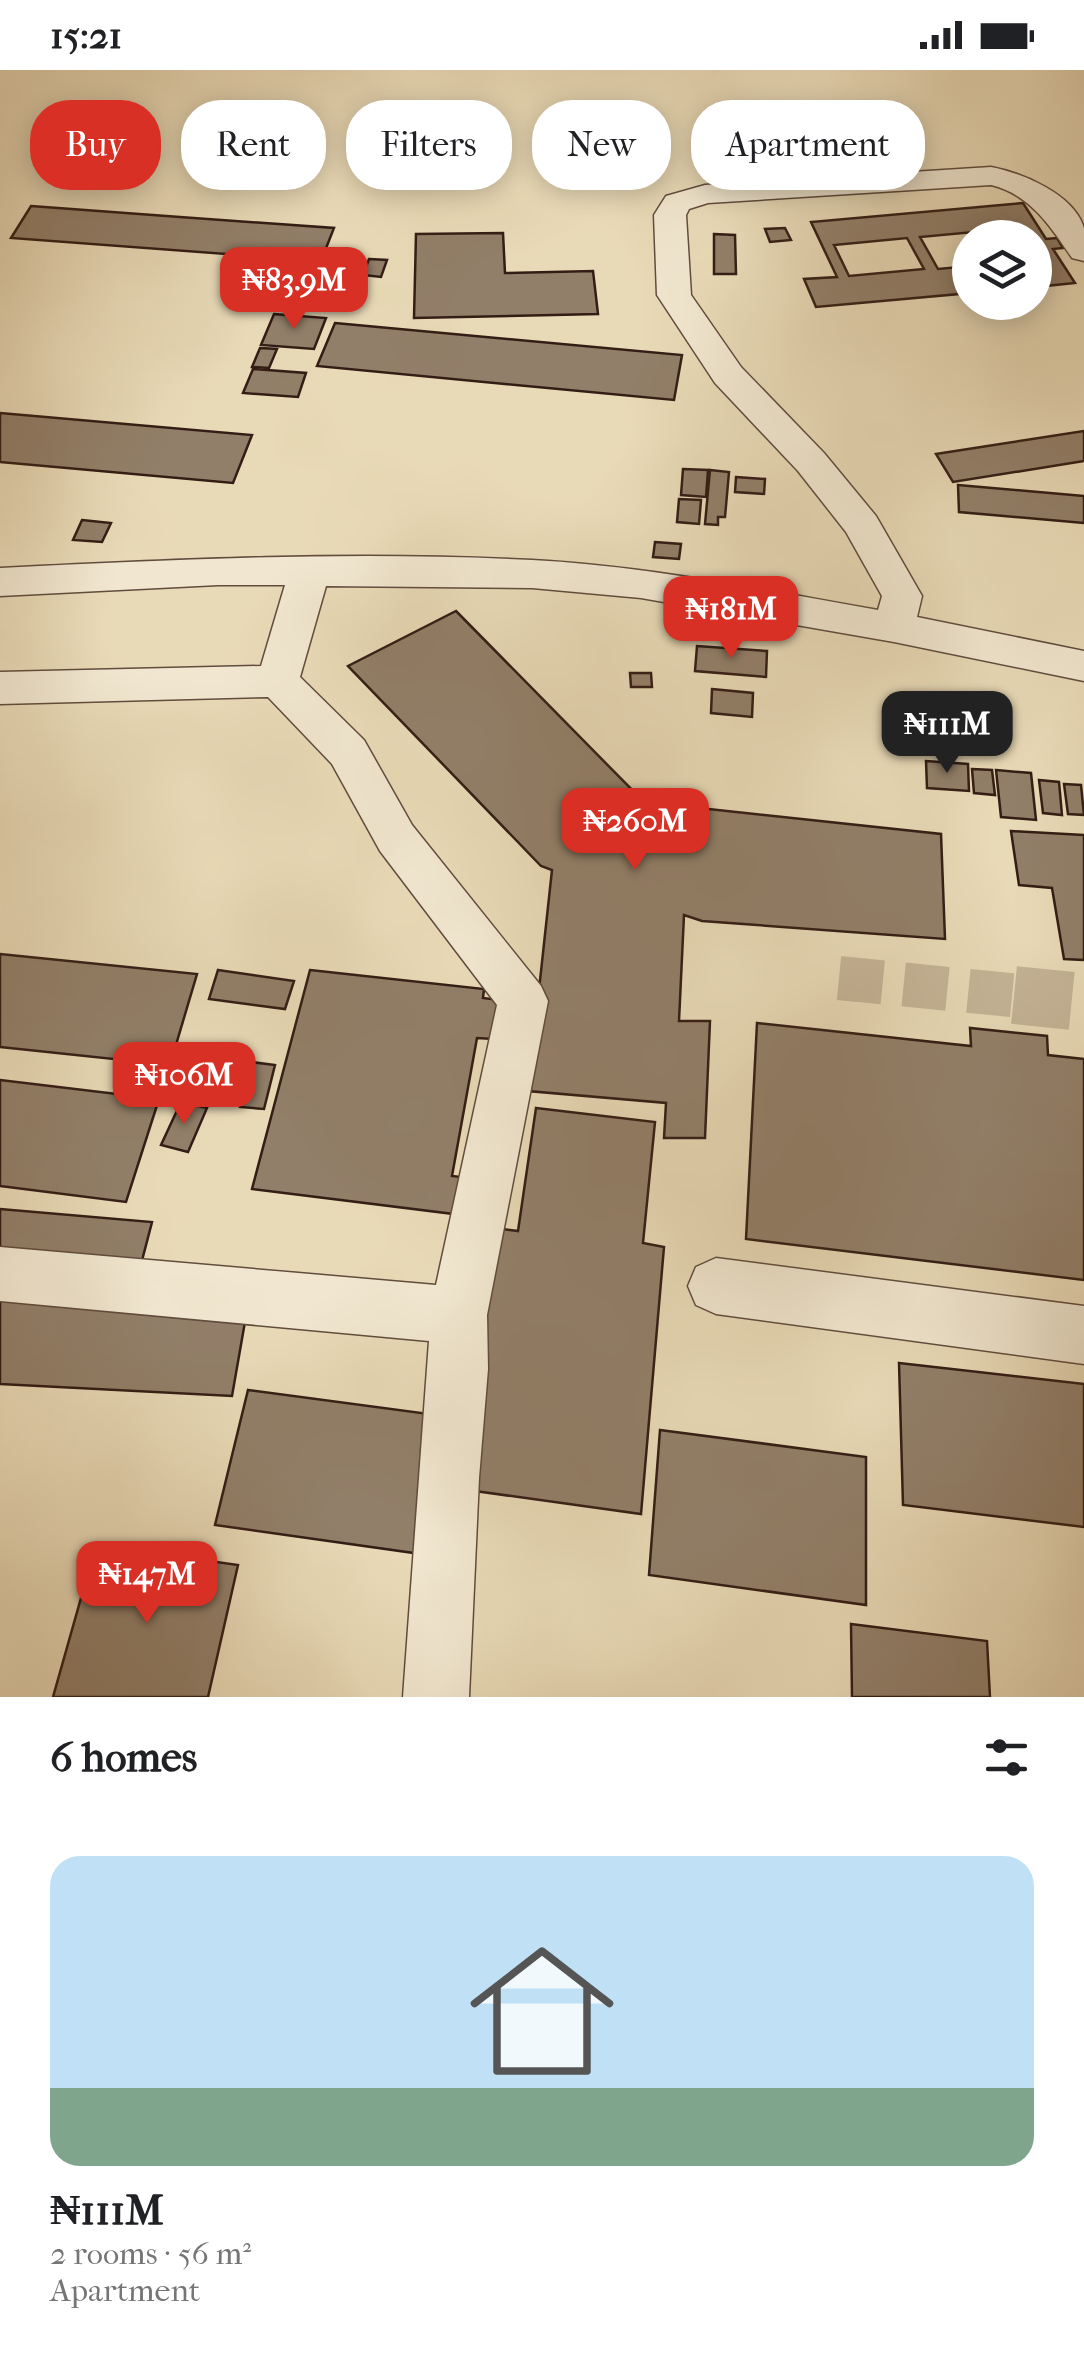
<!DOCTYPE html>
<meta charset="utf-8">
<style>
:root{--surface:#fff;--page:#f6f6f6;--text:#202124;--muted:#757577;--accent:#d93025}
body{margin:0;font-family:"IM FELL French Canon",serif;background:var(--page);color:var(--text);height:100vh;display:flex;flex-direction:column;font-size:38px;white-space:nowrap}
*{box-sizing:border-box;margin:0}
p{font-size:32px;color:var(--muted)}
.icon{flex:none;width:55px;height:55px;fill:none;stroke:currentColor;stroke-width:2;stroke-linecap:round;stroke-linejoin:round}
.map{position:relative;height:1627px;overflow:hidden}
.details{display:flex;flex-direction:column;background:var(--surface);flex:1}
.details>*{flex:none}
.banner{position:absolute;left:30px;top:30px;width:1025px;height:90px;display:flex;gap:20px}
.controls{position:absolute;left:952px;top:150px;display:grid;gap:20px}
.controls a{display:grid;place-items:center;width:100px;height:100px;border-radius:50%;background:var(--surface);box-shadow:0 5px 25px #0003;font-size:50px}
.price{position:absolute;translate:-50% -85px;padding:0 22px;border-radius:20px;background:var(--accent);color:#fff;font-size:32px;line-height:65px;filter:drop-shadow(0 2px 5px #0008)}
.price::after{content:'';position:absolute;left:50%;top:60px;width:30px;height:22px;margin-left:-15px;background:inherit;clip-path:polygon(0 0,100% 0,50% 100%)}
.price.selected{background:#222;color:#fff}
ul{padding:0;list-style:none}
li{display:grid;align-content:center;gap:20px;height:530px;padding:0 50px}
li span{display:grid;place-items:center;height:310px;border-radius:30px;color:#555}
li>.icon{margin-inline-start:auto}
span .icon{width:180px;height:180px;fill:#fffc;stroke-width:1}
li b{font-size:42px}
h2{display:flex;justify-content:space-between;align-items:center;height:120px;padding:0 50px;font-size:42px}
.chip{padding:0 35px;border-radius:40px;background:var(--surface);box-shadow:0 5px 25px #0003;font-size:35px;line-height:90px}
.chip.selected{background:var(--accent);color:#fff}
.status{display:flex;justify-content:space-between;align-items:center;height:70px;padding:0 50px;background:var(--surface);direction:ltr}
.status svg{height:28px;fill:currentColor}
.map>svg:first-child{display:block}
</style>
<div class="status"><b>15:21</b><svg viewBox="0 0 49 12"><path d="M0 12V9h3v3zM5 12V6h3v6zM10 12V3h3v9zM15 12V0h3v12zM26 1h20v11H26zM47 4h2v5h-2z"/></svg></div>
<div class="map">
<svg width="1084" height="1627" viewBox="0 0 1084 1627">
<rect width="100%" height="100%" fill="#e9dab7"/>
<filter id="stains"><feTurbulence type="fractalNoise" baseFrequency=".002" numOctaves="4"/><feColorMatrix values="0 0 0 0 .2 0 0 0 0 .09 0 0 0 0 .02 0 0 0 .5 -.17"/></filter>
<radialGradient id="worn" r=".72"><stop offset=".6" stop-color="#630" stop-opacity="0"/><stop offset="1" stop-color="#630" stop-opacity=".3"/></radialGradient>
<g fill="#927f69" stroke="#341d15" stroke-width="2.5" fill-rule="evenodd">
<path d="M1023,133L1046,169L1057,168L1063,178L1053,179L1075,213L1035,217V168H1000L995,160L920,167L938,199L970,196V223L816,237L804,209L837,207L811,152ZM907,168L924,199L849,206L834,175Z"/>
<polygon points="31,136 180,147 334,158 321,191 11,168"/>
<polygon points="785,158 791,170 770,172 765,159"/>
<polygon points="503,163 505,203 593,201 598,244 414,248 416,164"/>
<polygon points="714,164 735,165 736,204 714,204"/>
<polygon points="369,189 387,190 381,207 363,205"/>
<polygon points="274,244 326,248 314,279 261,275"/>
<polygon points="335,253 682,285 674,330 317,296"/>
<polygon points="260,278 277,279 269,298 252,297"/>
<polygon points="253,299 306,303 298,327 243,323"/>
<polygon points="0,343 252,365 233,413 0,392"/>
<polygon points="1084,361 1084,391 953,412 936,384"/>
<polygon points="683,399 708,400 706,427 681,425"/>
<polygon points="710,400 729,402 725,447 718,447 718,455 705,454"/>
<polygon points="736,407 765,409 764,424 735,422"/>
<polygon points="958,415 1084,426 1084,453 959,442"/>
<polygon points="679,429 701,430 699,454 677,452"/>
<polygon points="82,450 111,453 102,472 73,470"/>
<polygon points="655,472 681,474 679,489 653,487"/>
<polygon points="456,541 644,732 941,764 945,869 702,851 684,845 679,951 710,951 705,1068 664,1068 666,1033 528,1021 552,800 541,796 348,596"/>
<polygon points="697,576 767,581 766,607 695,601"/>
<polygon points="630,603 651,603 652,617 631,617"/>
<polygon points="712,619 753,623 752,647 711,643"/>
<polygon points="926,691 968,694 969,721 927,718"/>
<polygon points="972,699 992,700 995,725 974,723"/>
<polygon points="996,700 1031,703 1036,750 1001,747"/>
<polygon points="1039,710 1059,712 1062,745 1043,743"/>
<polygon points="1064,714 1081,715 1084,745 1068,744"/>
<polygon points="1011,761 1084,765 1084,890 1064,889 1052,818 1019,815"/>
<polygon points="0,884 197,904 170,995 0,977"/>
<polygon points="218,900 294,911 285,939 209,929"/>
<polygon points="310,900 484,919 483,928 499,930 493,969 477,968 452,1106 461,1107 454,1144 252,1119"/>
<polygon points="757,953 971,976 970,958 1047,966 1048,985 1084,989 1084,1210 746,1169"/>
<polygon points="251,992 275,995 264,1039 240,1037"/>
<polygon points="0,1010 159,1029 126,1132 0,1116"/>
<polygon points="181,1032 207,1038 188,1082 161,1075"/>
<polygon points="536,1038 655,1052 643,1173 664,1177 641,1444 453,1418 494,1158 518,1161"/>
<polygon points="0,1139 152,1152 139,1202 0,1190"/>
<polygon points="0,1216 249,1229 232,1326 0,1314"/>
<polygon points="899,1293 1084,1314 1084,1457 903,1435"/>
<polygon points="248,1320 444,1346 421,1484 215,1455"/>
<polygon points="660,1360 866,1387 866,1535 649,1505"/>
<polygon points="96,1475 238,1495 208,1627 53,1627"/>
<polygon points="851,1554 987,1571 990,1627 852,1627"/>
</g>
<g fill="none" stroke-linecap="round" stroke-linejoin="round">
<polyline stroke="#c5b497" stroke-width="44" stroke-dasharray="44 21" stroke-linecap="butt" points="839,908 1040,928"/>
<polyline stroke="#c5b497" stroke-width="58" stroke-dasharray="58 29" stroke-linecap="butt" points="1014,925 1084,932"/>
<g stroke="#614c3e" stroke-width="3">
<g id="minor">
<path d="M991,97C1022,103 1074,124 1084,158C1084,167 1084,181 1084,191L1072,188C1051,157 1030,124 991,115L708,133L689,139L686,145L691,225L741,297L824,383L876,446L922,526L917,547L1084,581V611L894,572L641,528L532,518L326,516L300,607L364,670L412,755L541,916L548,931L487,1245L488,1299L479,1408L469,1627H403L429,1271L0,1231V1177L436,1215L497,935L380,781L332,694L268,627L0,634V602L261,596L285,515H218L0,526V498C177,489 355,481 532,490C648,496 763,520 878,540L882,526L846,462L798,401L715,313L657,225L654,145L666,126L705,115Z"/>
<polygon points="716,1188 1084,1236 1084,1294 716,1244 696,1235 688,1216 696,1197"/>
</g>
</g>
<use href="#minor" fill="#f1e7d0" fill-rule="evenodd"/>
</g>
<rect width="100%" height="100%" filter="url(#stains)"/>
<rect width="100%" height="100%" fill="url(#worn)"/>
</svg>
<div class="controls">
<a><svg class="icon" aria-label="layers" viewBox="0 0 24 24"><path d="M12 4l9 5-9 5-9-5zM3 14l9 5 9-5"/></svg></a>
</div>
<b class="price" style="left:294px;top:262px">₦83.9M</b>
<b class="price" style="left:731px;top:591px">₦181M</b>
<b class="price selected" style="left:947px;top:706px">₦111M</b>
<b class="price" style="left:635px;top:803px">₦260M</b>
<b class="price" style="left:184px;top:1057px">₦106M</b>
<b class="price" style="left:147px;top:1556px">₦147M</b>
<div class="banner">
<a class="chip selected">Buy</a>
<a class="chip">Rent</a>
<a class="chip">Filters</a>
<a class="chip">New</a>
<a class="chip">Apartment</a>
</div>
</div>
<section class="details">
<h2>6 homes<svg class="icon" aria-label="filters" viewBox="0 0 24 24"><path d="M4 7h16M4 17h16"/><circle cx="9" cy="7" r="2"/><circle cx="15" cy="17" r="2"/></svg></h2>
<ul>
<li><span style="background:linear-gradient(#bfe0f5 75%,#7fa58c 0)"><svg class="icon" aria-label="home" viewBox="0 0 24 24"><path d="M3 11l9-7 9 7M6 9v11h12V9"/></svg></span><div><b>₦111M</b><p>2 rooms · 56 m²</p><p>Apartment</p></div></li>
</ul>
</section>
